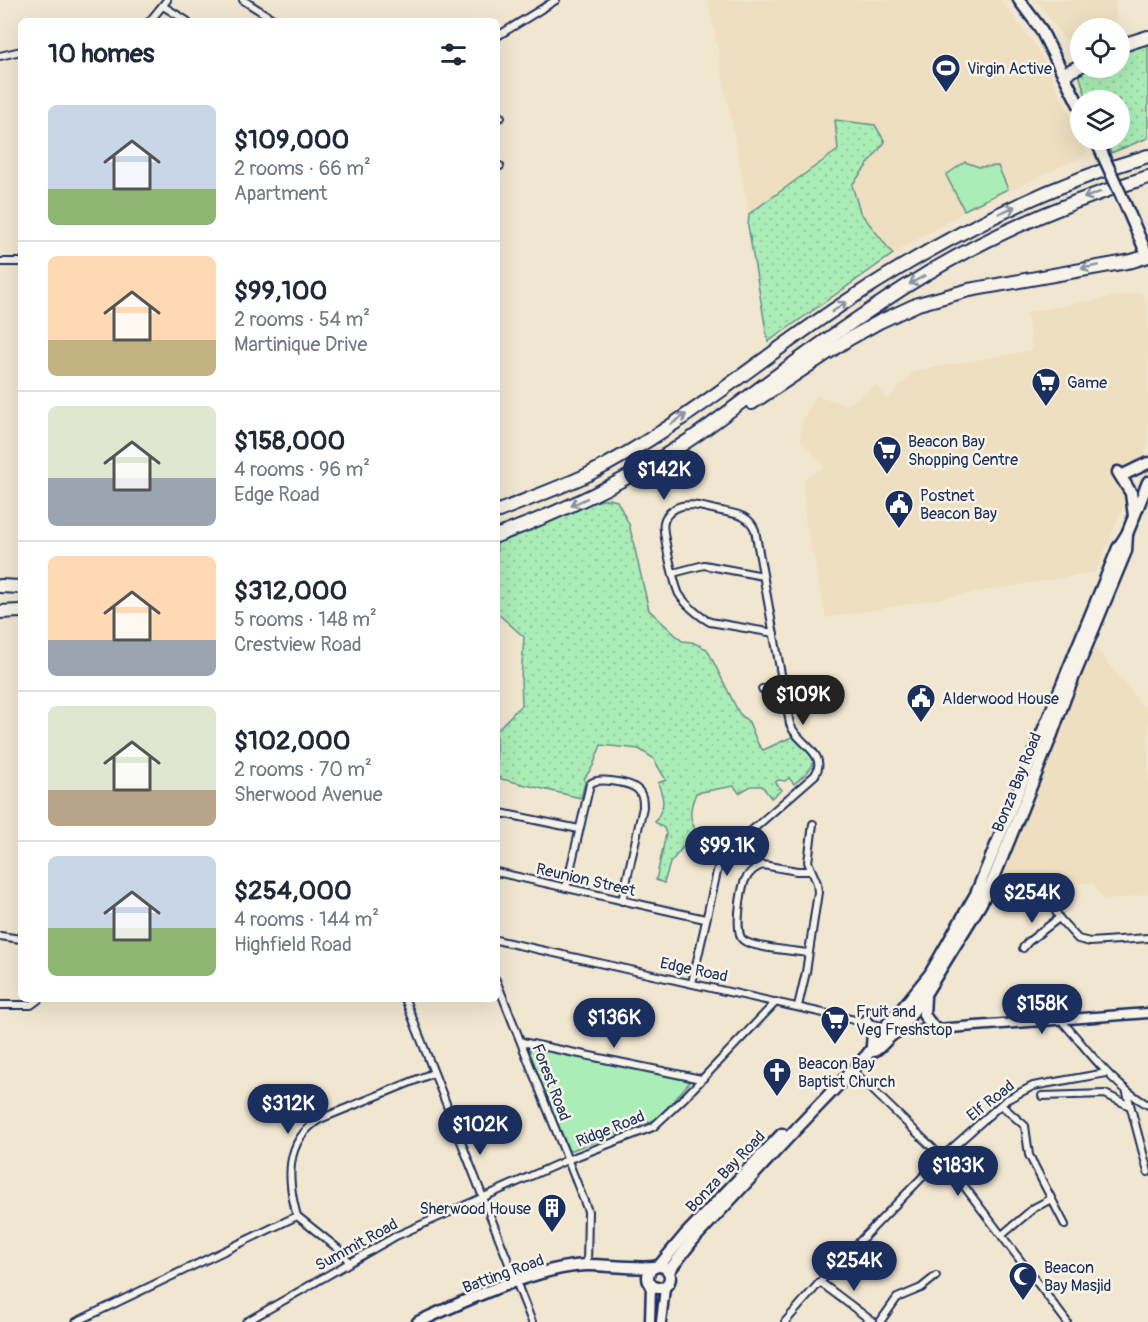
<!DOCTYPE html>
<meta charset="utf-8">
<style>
:root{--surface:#fff;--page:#f2f2f3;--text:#1f2937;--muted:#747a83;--line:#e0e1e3;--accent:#1b2f5e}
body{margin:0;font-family:Pangolin,sans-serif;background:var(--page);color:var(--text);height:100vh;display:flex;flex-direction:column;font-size:22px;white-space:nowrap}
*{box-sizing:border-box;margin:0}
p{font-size:20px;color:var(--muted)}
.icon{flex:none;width:33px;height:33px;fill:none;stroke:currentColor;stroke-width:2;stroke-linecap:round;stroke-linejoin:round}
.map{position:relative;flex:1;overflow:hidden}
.details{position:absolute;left:18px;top:18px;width:482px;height:984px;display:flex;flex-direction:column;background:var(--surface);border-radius:9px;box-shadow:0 6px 24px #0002}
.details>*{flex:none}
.fabs{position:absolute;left:1070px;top:18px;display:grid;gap:12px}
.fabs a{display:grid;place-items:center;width:60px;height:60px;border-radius:50%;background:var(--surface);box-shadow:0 6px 24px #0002;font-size:30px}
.price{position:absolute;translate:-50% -51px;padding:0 14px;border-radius:21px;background:var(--accent);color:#fff;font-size:20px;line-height:39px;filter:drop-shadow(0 2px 3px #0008)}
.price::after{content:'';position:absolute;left:50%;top:36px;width:18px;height:14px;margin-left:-9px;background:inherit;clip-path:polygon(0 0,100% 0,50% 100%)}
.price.on{background:#222;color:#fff}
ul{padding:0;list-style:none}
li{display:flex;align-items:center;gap:18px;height:150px;padding:0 30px}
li+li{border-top:2px solid var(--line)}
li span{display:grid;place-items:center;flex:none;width:168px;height:120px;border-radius:9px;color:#555}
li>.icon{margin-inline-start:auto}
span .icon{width:72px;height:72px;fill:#fffc;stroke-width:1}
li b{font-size:26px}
h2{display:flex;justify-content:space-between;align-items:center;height:72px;padding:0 30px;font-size:26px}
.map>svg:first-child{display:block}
</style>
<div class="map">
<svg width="1148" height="1322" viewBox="0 0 1148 1322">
<defs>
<pattern id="grass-dots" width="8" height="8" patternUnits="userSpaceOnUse" patternTransform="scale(1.5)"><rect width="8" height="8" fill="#abedb7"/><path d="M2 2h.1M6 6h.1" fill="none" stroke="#93cca0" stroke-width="1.8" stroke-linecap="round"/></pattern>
</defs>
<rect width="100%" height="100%" fill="#f1e7d1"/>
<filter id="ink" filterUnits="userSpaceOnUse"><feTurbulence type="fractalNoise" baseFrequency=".0167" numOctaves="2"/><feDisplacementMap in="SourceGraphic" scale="12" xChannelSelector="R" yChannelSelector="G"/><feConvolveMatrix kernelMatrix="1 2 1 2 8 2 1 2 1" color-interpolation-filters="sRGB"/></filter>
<g filter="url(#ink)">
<g fill="#eddfc0">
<polygon points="708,0 1001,0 1040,52 1088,154 962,213 893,254 860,212 835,120 838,150 749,214"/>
<polygon points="1036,0 1115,0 1117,26 1109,28 1080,28 1080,40 1071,44 1063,37"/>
<polygon points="1141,292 1146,302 1148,315 1148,446 1096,572 826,618 805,519 803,479 825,467 800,439 801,423 816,395 847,405 877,385 887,399 914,371 1032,350 1027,312"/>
<polygon points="1094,646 1148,712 1148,894 1104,901 1093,883 1056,884 1053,880 1049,878 1044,880 1001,876"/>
</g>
<g fill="url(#grass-dots)" stroke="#638e8a" stroke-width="1.5">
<polygon points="1148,39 1148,138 1111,153 1106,140 1119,140 1119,100 1087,100 1079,74 1085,68 1119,68 1119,49"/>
<polygon points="835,120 875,125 885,142 852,185 860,212 893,254 768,342 748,226 749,214 838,150"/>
<path d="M609,499L617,501L629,524L649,610L682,641L692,642L707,649L739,713L749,722L758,744L763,750L794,736C817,760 822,761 794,784L789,778L785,781L779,780L775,782L782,790L771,798L762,786H751L739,793L734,786L696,793C690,808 688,816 696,831L670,863L664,883L656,880L666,834L664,828L655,822C665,805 665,802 658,783L666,780L653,758L639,749L601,745L593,766L584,779L585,782L581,798L497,778L496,731L522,704L521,678L524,637L497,613V543L583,504Z"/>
</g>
<g fill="#abedb7" stroke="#638e8a" stroke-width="1.5">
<polygon points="965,162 979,167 998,166 1008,189 964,210 946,175"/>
<polygon points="532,1047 688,1080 689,1083 667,1108 654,1120 569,1151 529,1052"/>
</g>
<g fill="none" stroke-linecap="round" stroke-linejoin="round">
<g stroke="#1b2f5e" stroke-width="10">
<g id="minor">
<polyline points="243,0 276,21"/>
<polyline points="163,6 187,21"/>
<polyline points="150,21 167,0"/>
<polyline points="496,37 556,0"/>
<polyline points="0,56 21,51"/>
<polyline points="496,119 501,117"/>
<polyline points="496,168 500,166"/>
<polyline points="0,262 21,262"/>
<polyline points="673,573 704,565 763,576"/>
<polyline points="762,689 783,688"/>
<polyline points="496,812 579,829"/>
<polyline points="496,872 705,919"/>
<polyline points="1049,885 1048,894 1059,918 1078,939 1090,942 1148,938"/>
<path d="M566,888L590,784C597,777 629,782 637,789C643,794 643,801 643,807L622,901"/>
<polyline points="0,936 21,939"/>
<polyline points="496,940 886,1027"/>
<polyline points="1023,948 1028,942 1059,918"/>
<path d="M808,953C795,951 752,948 743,940C734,933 741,890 745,880C749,873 755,867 763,865L797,871H810"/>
<polyline points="496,980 588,1211 587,1265"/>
<path d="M692,983L719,863L726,853L815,775C829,753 796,743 790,724L755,530C749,515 736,514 721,511C708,509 689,501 676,508C671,511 665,516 664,522C661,529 675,586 679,594C685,604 700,617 710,622L774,633"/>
<polyline points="405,999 532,1322"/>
<polyline points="0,1005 31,1005 39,999"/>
<polyline points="798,1006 806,972 818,892 817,883 808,862 813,824"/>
<path d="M1061,1020C1090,1052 1110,1083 1148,1105"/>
<polyline points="522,1042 701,1079"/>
<polyline points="852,1070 942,1157 1067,1322"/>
<polyline points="1127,1093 1148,1172"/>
<polyline points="1042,1096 1105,1094 1130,1106"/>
<polyline points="1001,1105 1025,1126 1029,1155 1065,1225"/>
<polyline points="1002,1235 1034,1208 1051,1199"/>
<path d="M349,1262L341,1251L297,1216C287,1180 284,1141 320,1119L433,1073"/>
<polyline points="820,1282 873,1322"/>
<polyline points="76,1322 297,1216"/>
<polyline points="246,1322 396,1236 567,1160 653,1127 685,1097 776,1002"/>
<polyline points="785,1322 820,1282 942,1157 1006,1100 1033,1086 1106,1073"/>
<polyline points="880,1322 897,1298 921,1288 936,1276"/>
</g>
</g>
<g stroke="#1b2f5e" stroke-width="13">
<g id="tertiary">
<polyline points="897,1032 1148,1013"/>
<polyline points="650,1322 651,1285"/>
<polyline points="661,1322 665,1288"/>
</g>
</g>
<g stroke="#1b2f5e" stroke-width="15">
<g id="primary">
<polyline points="1019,0 1040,28 1080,107"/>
<polyline points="1125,204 1148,257"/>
<polyline points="1118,472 1131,493 1134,516"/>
<polyline points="1125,474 1148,463"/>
<polyline points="925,997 924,1015 934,1028"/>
<polyline points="866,1021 873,1033 872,1046"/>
<path d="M874,1051C883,1046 888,1036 897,1032L899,1026L907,1020L927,991L980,905L993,880L1051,737L1065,698L1126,551L1127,534"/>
<circle cx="659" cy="1277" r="11"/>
<polyline points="659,1266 685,1235 782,1134"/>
<polyline points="669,1271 693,1240 798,1127 867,1055 886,1029 888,1023 892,1021 930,974 976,894 1118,548 1127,534 1148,482"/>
<path d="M418,1322C462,1302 539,1266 587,1265C610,1265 632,1269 655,1267"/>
</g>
</g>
<g stroke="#1b2f5e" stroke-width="16">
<g id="motorway">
<polyline points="1119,46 1148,37"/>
<polyline points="1064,74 1080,66"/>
<polyline points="752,403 847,340 879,322 918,304 969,290 1132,261 1148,256"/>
<path d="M496,512C526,500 556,489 585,476C680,429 761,357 850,299C942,239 1041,187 1148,156"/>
<path d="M496,536C561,512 625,482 683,444C711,426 737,405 764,385C810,351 857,318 905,287C980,239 1063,203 1148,177"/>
<polyline points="0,586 21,587"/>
<polyline points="0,612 21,611"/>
</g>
</g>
<use href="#minor" stroke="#f7f3e8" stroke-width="6"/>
<use href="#tertiary" stroke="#f7f3e8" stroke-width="8"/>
<use href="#primary" stroke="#f7f3e8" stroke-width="10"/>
<use href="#motorway" stroke="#f7f3e8" stroke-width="12"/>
<g stroke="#1b2f5e" stroke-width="15" stroke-linecap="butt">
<polyline id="primary-bridge" points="1096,140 1125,204"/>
</g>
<use href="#primary-bridge" stroke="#f7f3e8" stroke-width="10"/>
</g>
<defs><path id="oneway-shaft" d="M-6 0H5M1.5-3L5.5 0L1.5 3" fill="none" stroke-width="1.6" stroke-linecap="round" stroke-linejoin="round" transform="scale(1.5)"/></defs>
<g stroke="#8991a3">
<use href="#oneway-shaft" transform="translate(1092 195) rotate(159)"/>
<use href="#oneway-shaft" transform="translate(1007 210) rotate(-24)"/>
<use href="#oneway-shaft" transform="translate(1090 267) rotate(170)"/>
<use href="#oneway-shaft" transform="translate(917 280) rotate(150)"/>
<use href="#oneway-shaft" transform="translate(839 307) rotate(-35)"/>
<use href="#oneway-shaft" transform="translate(679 419) rotate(-34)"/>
<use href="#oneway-shaft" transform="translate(579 502) rotate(155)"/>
</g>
</g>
<defs>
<g id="stadium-pin" transform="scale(1.5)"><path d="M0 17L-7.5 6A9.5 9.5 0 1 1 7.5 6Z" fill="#1b2f5e" stroke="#f7f3e8"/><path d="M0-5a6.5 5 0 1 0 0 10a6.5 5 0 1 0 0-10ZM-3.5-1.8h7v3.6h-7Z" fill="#fff"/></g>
<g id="supermarket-pin" transform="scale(1.5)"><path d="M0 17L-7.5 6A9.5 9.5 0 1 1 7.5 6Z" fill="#1b2f5e" stroke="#f7f3e8"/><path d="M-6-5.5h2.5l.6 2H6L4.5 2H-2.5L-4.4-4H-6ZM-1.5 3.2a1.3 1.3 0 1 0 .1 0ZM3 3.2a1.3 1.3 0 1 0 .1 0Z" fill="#fff"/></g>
<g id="civic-pin" transform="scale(1.5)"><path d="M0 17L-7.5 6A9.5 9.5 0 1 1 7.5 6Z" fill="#1b2f5e" stroke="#f7f3e8"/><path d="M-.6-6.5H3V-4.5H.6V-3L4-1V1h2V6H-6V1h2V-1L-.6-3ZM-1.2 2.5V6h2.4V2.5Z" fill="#fff"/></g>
<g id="church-pin" transform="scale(1.5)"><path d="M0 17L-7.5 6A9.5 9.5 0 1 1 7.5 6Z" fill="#1b2f5e" stroke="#f7f3e8"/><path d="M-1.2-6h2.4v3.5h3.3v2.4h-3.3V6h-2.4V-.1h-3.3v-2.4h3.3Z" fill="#fff"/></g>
<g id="building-pin" transform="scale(1.5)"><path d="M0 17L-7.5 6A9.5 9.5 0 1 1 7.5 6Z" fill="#1b2f5e" stroke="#f7f3e8"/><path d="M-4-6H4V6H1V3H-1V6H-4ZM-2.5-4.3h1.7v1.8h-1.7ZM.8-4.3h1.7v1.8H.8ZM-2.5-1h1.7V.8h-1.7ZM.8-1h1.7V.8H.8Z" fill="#fff"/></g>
<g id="mosque-pin" transform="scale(1.5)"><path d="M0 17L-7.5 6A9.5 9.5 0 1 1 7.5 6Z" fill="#1b2f5e" stroke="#f7f3e8"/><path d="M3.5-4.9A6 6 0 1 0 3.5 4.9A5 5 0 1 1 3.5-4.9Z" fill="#fff"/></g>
</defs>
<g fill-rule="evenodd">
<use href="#stadium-pin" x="946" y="68"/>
<use href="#supermarket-pin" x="1046" y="382"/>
<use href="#supermarket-pin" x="887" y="450"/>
<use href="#civic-pin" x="899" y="504"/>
<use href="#civic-pin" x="921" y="698"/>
<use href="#supermarket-pin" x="835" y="1020"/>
<use href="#church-pin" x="777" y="1072"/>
<use href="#building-pin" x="552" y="1208"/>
<use href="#mosque-pin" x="1023" y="1276"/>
</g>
<g text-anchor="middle" stroke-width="5" stroke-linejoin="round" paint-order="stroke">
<g font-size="16" fill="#1b2f5e" stroke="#f7f3e8" text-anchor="start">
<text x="967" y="74">Virgin Active</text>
<text x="1067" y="388">Game</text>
<text x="908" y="447">Beacon Bay<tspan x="908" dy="18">Shopping Centre</tspan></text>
<text x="920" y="501">Postnet<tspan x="920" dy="18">Beacon Bay</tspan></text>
<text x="942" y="704">Alderwood House</text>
<text x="856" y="1017">Fruit and<tspan x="856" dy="18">Veg Freshstop</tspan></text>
<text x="798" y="1069">Beacon Bay<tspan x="798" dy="18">Baptist Church</tspan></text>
<text x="531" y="1214" text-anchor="end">Sherwood House</text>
<text x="1044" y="1273">Beacon<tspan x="1044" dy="18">Bay Masjid</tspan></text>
</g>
<g font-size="16" fill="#1b2f5e" stroke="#f7f3e8">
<text transform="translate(1016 782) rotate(-68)" y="6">Bonza Bay Road</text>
<text transform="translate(586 879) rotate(13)" y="6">Reunion Street</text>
<text transform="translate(694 969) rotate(12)" y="6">Edge Road</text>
<text transform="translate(552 1082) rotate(69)" y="6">Forest Road</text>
<text transform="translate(990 1100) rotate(-38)" y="6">Elf Road</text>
<text transform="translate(610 1128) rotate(-22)" y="6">Ridge Road</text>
<text transform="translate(725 1171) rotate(-46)" y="6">Bonza Bay Road</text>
<text transform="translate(356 1244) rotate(-29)" y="6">Summit Road</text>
<text transform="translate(503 1273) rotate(-20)" y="6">Batting Road</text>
</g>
</g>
</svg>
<div class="fabs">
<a><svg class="icon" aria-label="locate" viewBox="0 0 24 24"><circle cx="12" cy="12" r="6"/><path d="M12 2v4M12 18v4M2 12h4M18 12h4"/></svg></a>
<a><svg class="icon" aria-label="layers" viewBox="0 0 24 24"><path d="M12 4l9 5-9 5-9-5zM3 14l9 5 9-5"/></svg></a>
</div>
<b class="price" style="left:664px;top:501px">$142K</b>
<b class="price on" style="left:803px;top:726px">$109K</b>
<b class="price" style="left:727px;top:877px">$99.1K</b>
<b class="price" style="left:1032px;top:924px">$254K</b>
<b class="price" style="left:1042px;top:1035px">$158K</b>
<b class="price" style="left:614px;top:1049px">$136K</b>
<b class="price" style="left:288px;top:1135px">$312K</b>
<b class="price" style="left:480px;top:1156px">$102K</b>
<b class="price" style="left:958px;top:1197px">$183K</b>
<b class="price" style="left:854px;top:1292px">$254K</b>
<section class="details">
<h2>10 homes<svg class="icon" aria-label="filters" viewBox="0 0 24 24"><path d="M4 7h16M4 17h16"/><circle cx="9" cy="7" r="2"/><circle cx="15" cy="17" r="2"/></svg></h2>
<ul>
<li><span style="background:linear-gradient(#c9d6e8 70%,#8fb573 0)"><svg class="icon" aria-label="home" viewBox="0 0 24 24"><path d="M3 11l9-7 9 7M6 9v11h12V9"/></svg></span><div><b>$109,000</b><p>2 rooms · 66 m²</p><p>Apartment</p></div></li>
<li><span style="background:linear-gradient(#ffd9b3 70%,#c2b280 0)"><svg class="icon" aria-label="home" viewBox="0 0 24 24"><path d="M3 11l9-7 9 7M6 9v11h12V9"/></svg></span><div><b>$99,100</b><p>2 rooms · 54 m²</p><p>Martinique Drive</p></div></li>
<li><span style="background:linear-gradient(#dfe7d0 60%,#9aa5b1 0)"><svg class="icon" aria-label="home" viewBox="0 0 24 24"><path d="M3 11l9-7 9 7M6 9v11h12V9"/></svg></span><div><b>$158,000</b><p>4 rooms · 96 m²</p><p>Edge Road</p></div></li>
<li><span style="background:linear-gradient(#ffd9b3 70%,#9aa5b1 0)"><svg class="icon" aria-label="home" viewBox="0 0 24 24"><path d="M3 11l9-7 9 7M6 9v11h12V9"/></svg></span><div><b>$312,000</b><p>5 rooms · 148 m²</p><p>Crestview Road</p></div></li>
<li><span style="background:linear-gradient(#dfe7d0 70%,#b9a48a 0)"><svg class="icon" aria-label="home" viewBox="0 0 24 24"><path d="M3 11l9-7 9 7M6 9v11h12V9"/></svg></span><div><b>$102,000</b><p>2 rooms · 70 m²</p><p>Sherwood Avenue</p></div></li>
<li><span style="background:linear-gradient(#c9d6e8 60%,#8fb573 0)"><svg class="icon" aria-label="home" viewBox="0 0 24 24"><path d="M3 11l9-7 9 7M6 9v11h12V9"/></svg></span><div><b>$254,000</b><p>4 rooms · 144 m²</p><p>Highfield Road</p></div></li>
</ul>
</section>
</div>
